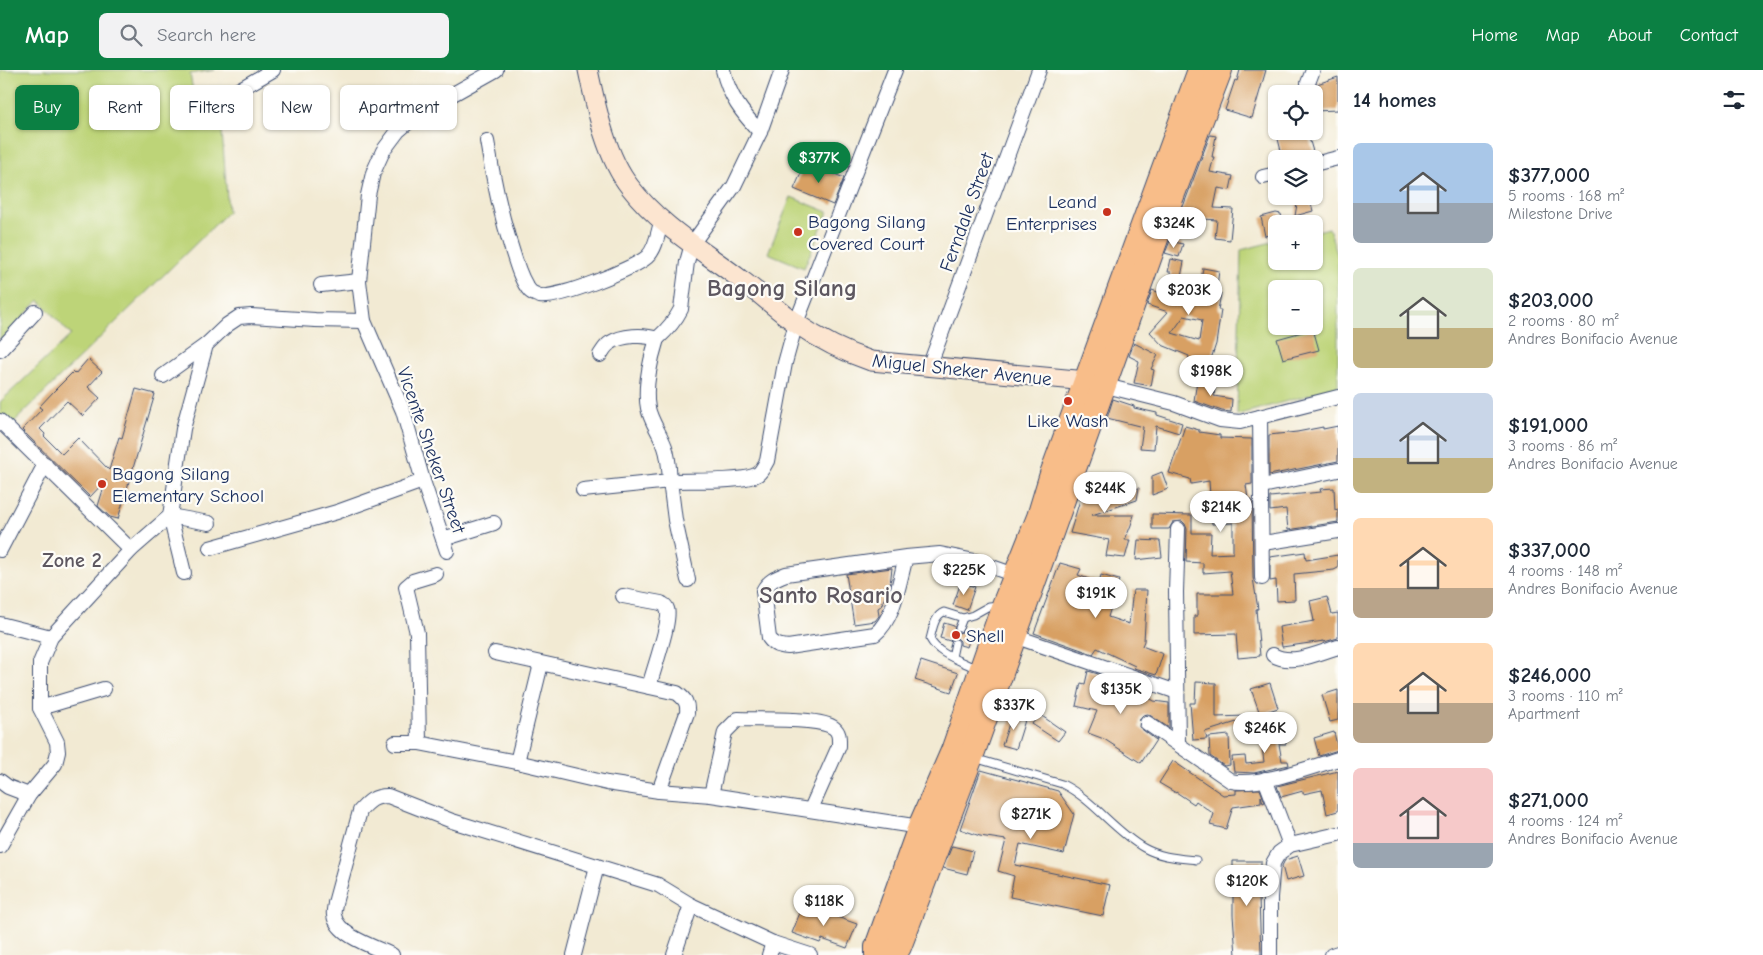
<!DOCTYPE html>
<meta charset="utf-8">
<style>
:root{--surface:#fff;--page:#f2f2f3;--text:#1f2937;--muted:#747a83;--accent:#0b8043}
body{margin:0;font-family:"Comic Neue",sans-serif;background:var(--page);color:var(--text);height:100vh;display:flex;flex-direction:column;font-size:19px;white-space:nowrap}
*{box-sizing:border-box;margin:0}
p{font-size:16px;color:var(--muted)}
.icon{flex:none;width:28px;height:28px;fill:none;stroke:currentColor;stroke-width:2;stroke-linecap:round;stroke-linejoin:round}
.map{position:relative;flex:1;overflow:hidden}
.details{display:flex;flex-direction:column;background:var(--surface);width:425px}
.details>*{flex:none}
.top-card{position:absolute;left:15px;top:15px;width:475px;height:45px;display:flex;gap:10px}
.controls{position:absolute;left:1268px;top:15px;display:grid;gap:10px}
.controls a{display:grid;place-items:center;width:55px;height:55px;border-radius:8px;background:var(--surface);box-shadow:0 1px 4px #0004;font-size:25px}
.price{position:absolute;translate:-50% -42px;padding:0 11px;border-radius:18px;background:#fff;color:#222;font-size:16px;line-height:32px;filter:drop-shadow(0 1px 2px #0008)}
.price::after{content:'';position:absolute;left:50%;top:30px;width:15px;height:11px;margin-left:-8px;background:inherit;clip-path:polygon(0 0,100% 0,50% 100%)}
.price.current{background:var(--accent);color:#fff}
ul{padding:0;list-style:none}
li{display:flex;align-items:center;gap:15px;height:125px;padding:0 15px}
li span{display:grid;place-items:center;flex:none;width:140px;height:100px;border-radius:8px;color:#555}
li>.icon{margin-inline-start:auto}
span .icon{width:60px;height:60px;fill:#fffc;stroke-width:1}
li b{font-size:21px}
h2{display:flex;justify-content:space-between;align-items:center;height:60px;padding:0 15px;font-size:21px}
.pill{padding:0 18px;border-radius:8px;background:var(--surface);box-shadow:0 1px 4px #0004;font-size:18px;line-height:45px}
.pill.current{background:var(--accent);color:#fff}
header{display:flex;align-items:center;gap:30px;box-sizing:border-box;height:70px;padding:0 25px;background:var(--accent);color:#fff}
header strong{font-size:24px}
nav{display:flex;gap:28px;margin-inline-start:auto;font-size:18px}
.search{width:350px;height:45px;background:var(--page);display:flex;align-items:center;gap:12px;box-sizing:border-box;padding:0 18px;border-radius:8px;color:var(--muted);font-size:19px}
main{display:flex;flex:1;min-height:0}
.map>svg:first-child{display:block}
</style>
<header>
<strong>Map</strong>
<div class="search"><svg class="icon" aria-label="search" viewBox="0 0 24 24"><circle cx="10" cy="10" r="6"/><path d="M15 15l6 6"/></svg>Search here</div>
<nav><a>Home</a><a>Map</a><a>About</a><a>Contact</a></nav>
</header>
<main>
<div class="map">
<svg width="1338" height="885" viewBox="0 0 1338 885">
<rect width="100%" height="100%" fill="#fdfcf7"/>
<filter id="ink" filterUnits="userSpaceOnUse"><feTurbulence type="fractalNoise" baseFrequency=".02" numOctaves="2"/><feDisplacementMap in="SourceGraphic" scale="10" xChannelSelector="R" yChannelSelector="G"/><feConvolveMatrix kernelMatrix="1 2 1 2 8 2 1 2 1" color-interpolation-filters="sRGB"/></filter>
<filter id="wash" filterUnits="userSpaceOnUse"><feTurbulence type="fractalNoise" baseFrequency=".0096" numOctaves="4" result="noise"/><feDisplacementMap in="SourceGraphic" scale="20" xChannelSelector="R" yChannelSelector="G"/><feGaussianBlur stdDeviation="1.12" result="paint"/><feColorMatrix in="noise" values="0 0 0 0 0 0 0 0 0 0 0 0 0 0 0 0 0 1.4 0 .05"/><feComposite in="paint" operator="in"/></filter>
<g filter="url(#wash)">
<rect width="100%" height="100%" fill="#f2ead3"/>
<g fill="#bdd478" stroke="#6c826b" fill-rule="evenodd">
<polygon points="0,0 215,0 190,4 193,21 220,34 228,142 10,356 0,347 0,332 71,265 39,230 0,271"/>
<polygon points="791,127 828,142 804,198 768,183"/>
<path d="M1329,158L1338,187V317L1237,345L1241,180L1276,171V191H1314V162ZM1276,219H1314V256H1276Z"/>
</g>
<g id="blocks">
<g fill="#d8a064" fill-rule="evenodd">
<polygon points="1240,0 1266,0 1252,48 1225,40 1235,10 1237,11"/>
<polygon points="1338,7 1338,40 1314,41 1314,24 1312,24 1311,21 1317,14"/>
<polygon points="1291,61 1307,61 1314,85 1299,89 1283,89 1277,65"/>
<polygon points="1210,65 1216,66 1212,87 1214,87 1210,102 1233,106 1230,120 1218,118 1214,138 1233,139 1230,170 1215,168 1217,150 1202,149 1181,142"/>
<polygon points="806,92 844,108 833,135 794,119"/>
<polygon points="1280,126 1309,126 1313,141 1295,146 1297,134 1279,131"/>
<polygon points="1276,143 1281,144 1283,154 1276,154 1276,163 1265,166 1261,147"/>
<polygon points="1170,171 1183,174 1179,187 1165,183"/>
<path d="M1171,189L1184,192L1180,212L1200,216L1203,198L1219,201L1216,223L1221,224L1218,240H1221L1216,274L1210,292L1205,291L1202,302L1187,299L1189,286L1162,275L1150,262L1168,242L1147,235L1152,220L1166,225L1171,202H1168ZM1184,246L1202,250L1199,271L1172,263Z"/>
<polygon points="1313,259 1319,280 1283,289 1277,269"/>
<polygon points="1134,273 1158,285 1151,299 1154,300 1151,316 1134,313 1139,291 1129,286"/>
<polygon points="88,289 102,302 88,317 100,328 83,346 67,331 40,359 45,364 44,366 62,384 78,368 109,400 119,367 122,368 136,319 155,324 118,449 110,447 98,436 106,410 90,427 22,360 42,339 39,337 54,321 73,302 75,304"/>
<polygon points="1197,310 1216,313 1214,326 1232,329 1231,342 1222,341 1194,331"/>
<polygon points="1113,329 1134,336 1134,338 1157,343 1157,345 1182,353 1179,363 1156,356 1154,379 1140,378 1143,357 1107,348"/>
<polygon points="1185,356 1199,360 1199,362 1220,365 1220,368 1252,369 1252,414 1246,415 1248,429 1252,429 1253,508 1258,539 1256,539 1260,586 1238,588 1236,564 1194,565 1194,546 1197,546 1197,524 1233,524 1230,501 1203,503 1203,493 1186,492 1187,459 1185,454 1182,451 1173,452 1169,459 1152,459 1152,444 1192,445 1192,463 1211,463 1210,484 1233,483 1233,453 1212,454 1209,411 1191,414 1190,409 1169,403"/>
<polygon points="1338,356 1338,391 1269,405 1269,365 1297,362 1323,357 1323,359"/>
<polygon points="1162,402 1168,419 1152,425 1152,406"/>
<polygon points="1087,405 1113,406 1112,422 1139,418 1137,430 1092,445 1134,445 1131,455 1125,470 1130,470 1125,488 1106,486 1109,470 1070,463 1083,420 1087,421"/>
<polygon points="1334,418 1335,440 1338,439 1338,452 1288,460 1286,439 1270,441 1270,427 1321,422 1320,419"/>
<polygon points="1138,470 1160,471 1162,487 1136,490"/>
<polygon points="1305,482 1306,490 1338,485 1338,498 1334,500 1294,504 1295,530 1277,531 1276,510 1270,511 1270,487"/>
<polygon points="1060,493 1081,499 1078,505 1099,513 1101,505 1119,510 1108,547 1129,554 1133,520 1147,520 1144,571 1142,576 1163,584 1156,605 1134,598 1135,596 1097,578 1093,584 1034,563"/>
<polygon points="892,498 890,515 881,536 878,538 879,546 875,551 854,554 846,504"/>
<polygon points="961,512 975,517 967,540 953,535"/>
<polygon points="1327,527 1332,544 1338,543 1338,568 1324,572 1324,571 1282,577 1279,557 1314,551 1310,531"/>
<polygon points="944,553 954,556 955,561 958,563 962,562 964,560 972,562 967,577 960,575 960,571 957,568 953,568 950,571 940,568"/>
<polygon points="921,591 958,603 951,622 915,610"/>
<polygon points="1088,601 1105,606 1103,612 1128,621 1130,615 1154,631 1169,633 1169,658 1148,644 1143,645 1140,648 1139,657 1156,670 1141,693 1104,669 1088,663 1097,641 1076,636 1081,613 1085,614"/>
<polygon points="1196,612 1216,613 1216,647 1246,646 1246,649 1205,662 1207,669 1193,670 1190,633 1195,633"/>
<polygon points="1270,613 1278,638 1260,644 1251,619"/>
<polygon points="1338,620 1338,650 1330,652 1322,625"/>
<polygon points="1013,642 1026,647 1016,679 1002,675"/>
<polygon points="1039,644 1065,662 1058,671 1032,654"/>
<polygon points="1284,658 1286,674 1279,674 1282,691 1288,691 1289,695 1254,703 1234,702 1232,687 1245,686 1246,694 1264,692 1260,661"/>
<polygon points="1334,662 1338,680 1319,686 1314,668"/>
<polygon points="1229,665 1230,695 1224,696 1210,686 1209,667"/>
<polygon points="1173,691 1223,725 1236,724 1236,720 1260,719 1265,732 1263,733 1261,726 1261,733 1233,737 1226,759 1210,755 1214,744 1196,731 1194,734 1176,722 1176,723 1159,713"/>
<polygon points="981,700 1058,721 1074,744 1064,784 1020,774 1015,795 1110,815 1103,846 1010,827 1014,806 998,801 1006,770 980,766 960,759"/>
<polygon points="1338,701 1338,741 1327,744 1322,720 1303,724 1303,721 1281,727 1277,716"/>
<polygon points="952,776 973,781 967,804 943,798"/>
<polygon points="1298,786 1304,806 1286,811 1282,796 1285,790"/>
<polygon points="1233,791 1261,791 1261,828 1259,828 1261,885 1236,885 1233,845"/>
<polygon points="803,835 857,854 847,878 822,869 820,873 792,863"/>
</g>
</g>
</g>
<g filter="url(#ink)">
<use href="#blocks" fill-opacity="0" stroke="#3b4b70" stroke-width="1"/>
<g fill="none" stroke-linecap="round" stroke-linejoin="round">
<g stroke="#3b4b70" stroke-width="9">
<g id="lane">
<polyline points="959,558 963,548"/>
<polyline points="952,587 955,573"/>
<path d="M977,599C962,591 938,585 930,569C933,559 934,546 944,542L963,548L973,545L989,536L1000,535"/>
<path d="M974,688L1062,714C1094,730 1114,761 1144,778C1160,787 1178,788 1196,790"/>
</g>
</g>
<g stroke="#3b4b70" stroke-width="16">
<g id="street">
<path d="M723,0C729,26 742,43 760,62"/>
<polyline points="1308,13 1313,0"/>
<polyline points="235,22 273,0"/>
<path d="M487,71C493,109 501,146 513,183C517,195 521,211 530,221C532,223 537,225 540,226C558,229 633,199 647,187C656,179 658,163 661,152"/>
<polyline points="1314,94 1338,88"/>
<polyline points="1263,107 1276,104"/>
<polyline points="321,215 359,211"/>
<polyline points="0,280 35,242"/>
<path d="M600,285C603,281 605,276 610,273C622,265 644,264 657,269C667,260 675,251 681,239L687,192L692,174L734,116L760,62L782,0"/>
<polyline points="929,297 1039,0"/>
<polyline points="163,306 206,275"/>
<polyline points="1098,314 1174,333 1220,350 1240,352 1338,327"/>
<polyline points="1260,347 1262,508"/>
<polyline points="0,351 131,480"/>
<polyline points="1262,416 1338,400"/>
<path d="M583,420L670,411C669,399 669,388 665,377C660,363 651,352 648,338C644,318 651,288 657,269"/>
<polyline points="1178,459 1176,522 1178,674"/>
<polyline points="443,469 494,453"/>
<polyline points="1263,473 1338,461"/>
<polyline points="210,478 337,442 423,411"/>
<polyline points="0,480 45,394"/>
<polyline points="447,481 423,411 403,341 364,251 359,211 368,125 373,103 383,81 398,61 419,43 496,0"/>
<path d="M906,487C899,511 895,548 875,564L788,577C779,576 774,575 769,568L763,521C768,511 776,508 786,504L906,487L940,484L975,491L1015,505"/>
<polyline points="184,503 170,446 209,453"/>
<path d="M688,510L675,450L670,411C688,410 744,413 758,404C762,401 764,396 767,391L785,293L796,253L895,0"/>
<path d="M623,526L661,533C664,535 666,535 667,539C672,548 652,604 649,617"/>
<polyline points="0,554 51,567"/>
<polyline points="1008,564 1177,622"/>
<path d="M495,583L677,623C685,629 688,633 687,643L659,721"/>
<path d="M1273,585C1292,596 1318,583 1338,577"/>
<polyline points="40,638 104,619"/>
<path d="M1147,653L1231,711C1257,717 1312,697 1338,689"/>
<polyline points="395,673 419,673 517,692 607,713 659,721 711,725 920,757"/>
<polyline points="419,673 417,563 406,517 413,511 436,504"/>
<polyline points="517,692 541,594"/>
<polyline points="1265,709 1290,775"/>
<polyline points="0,711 8,717 29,725"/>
<path d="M711,725L725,662L738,649C757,650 821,647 834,658C840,663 839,669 839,676L811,739"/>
<polyline points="0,776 29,725 55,694 58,682 57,672 40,638 40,593 51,567 131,480 170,446 183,359 206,275 227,255 239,247 251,246 315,250 364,251"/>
<path d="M392,885C375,877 337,866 334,845C333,841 335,836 335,833L360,741C369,731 374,726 388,726L452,751L658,815L691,835L773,873L810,885"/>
<polyline points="574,885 597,796"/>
<polyline points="674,885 691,835"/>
<polyline points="769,885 773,873"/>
<polyline points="1270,885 1270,827 1273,793 1279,783 1290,775 1338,764"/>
<polyline points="1332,885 1338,883"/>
</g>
</g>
<g stroke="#3b4b70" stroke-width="21">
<path id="secondary" d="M588,0C596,37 606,87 630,117C660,156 702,180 740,209C760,223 777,240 797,254C820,270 844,282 871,291L1087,311"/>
</g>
<g stroke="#3b4b70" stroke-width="26">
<g id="highway">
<polyline points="877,885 877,877 920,757 953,681 1004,535 1039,447 1052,404 1200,0"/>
<polyline points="893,885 899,877 971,687 1161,155 1220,0"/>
</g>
</g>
<use href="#lane" stroke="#fff" stroke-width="7"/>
<use href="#street" stroke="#fff" stroke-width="14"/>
<use href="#secondary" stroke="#fce5d0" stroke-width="19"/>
<use href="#highway" stroke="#f8bd89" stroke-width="24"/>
</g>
</g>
<g fill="#c8321e" stroke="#fdfcf7" stroke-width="2">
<circle cx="1107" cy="142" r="5"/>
<circle cx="798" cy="162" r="5"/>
<circle cx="1068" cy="331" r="5"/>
<circle cx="102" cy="414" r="5"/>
<circle cx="956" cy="565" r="5"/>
</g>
<g text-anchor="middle" stroke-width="4.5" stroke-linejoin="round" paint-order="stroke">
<g font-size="19" fill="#1b2f5e" stroke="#fdfcf7" text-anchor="start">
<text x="1097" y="138" text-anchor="end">Leand<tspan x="1097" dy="22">Enterprises</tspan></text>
<text x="808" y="158">Bagong Silang<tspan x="808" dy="22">Covered Court</tspan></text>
<text x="1068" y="357" text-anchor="middle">Like Wash</text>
<text x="112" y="410">Bagong Silang<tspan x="112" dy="22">Elementary School</tspan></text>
<text x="966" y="572">Shell</text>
</g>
<g font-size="19" fill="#1b2f5e" stroke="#fdfcf7">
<text transform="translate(966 142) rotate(-70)" y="7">Ferndale Street</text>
<text transform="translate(962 299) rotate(6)" y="7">Miguel Sheker Avenue</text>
<text transform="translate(432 380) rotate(71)" y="7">Vicente Sheker Street</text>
</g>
<g font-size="20" font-weight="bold" fill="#5d5760" stroke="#fdfcf7">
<text x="72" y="497">Zone 2</text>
</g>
<g font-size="24" font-weight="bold" fill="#5d5760" stroke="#fdfcf7">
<text x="782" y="226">Bagong Silang</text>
<text x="831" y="533">Santo Rosario</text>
</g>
</g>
</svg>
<div class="controls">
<a><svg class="icon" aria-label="locate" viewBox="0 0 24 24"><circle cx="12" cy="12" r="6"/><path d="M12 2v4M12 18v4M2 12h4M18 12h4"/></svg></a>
<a><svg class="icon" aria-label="layers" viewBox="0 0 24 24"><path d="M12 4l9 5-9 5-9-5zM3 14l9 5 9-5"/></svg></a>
<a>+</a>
<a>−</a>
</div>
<b class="price current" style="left:819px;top:114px">$377K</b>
<b class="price" style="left:1174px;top:179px">$324K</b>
<b class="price" style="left:1189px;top:246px">$203K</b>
<b class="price" style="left:1211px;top:327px">$198K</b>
<b class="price" style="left:1105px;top:444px">$244K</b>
<b class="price" style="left:1221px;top:463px">$214K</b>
<b class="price" style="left:964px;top:526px">$225K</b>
<b class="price" style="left:1096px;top:549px">$191K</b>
<b class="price" style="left:1121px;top:645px">$135K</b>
<b class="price" style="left:1014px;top:661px">$337K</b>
<b class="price" style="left:1265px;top:684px">$246K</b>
<b class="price" style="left:1031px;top:770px">$271K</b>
<b class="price" style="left:1247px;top:837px">$120K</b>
<b class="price" style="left:824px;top:857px">$118K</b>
<div class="top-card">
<a class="pill current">Buy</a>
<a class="pill">Rent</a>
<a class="pill">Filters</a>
<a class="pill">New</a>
<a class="pill">Apartment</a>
</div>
</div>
<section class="details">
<h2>14 homes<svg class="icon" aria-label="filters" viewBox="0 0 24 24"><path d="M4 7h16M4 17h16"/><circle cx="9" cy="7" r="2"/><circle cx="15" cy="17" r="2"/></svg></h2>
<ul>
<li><span style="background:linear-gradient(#a9c7e8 60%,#9aa5b1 0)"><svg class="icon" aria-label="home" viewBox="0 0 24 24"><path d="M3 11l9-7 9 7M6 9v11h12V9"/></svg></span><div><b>$377,000</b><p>5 rooms · 168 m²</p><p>Milestone Drive</p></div></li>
<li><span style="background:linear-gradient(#dfe7d0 60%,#c2b280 0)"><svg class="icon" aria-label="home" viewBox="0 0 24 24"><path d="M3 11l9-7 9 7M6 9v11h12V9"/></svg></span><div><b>$203,000</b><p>2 rooms · 80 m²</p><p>Andres Bonifacio Avenue</p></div></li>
<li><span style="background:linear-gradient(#c9d6e8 65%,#c2b280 0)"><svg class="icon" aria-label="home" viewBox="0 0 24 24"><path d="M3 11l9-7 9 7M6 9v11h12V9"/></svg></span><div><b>$191,000</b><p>3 rooms · 86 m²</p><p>Andres Bonifacio Avenue</p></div></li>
<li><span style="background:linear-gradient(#ffd9b3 70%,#b9a48a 0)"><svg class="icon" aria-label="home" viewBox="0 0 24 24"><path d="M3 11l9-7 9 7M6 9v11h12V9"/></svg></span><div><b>$337,000</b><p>4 rooms · 148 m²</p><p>Andres Bonifacio Avenue</p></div></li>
<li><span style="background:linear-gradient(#ffd9b3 60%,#b9a48a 0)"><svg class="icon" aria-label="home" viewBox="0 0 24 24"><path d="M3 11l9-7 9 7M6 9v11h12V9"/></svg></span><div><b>$246,000</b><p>3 rooms · 110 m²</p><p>Apartment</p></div></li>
<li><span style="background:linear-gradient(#f6c9c9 75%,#9aa5b1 0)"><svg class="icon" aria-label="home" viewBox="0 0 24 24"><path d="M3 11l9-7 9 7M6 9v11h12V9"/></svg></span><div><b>$271,000</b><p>4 rooms · 124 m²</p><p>Andres Bonifacio Avenue</p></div></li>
</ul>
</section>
</main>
